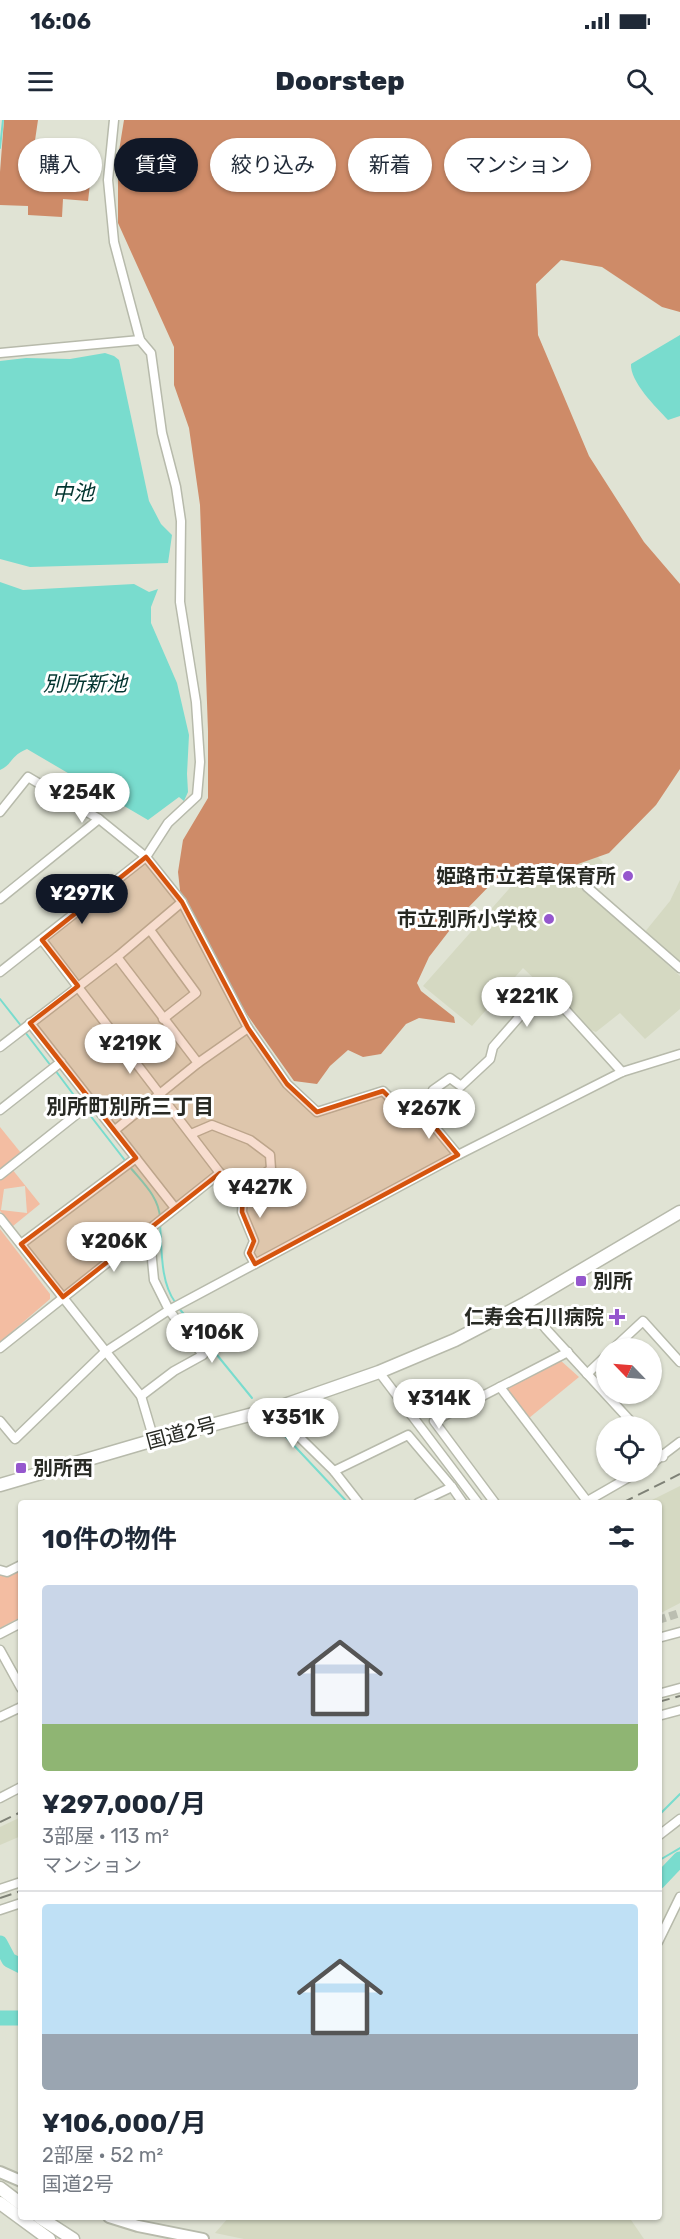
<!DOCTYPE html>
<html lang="ja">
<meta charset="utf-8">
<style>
:root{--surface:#fff;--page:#f2f2f3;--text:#1f2937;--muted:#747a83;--line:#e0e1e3;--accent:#111827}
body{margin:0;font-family:Rubik,"Noto Sans JP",sans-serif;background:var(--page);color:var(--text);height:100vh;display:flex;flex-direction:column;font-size:22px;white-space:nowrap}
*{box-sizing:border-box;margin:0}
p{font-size:20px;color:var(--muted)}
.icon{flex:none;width:33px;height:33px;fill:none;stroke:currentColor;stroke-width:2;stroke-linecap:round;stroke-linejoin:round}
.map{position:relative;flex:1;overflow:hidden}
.details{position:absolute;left:18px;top:1380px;width:644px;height:720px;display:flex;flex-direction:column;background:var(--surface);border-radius:6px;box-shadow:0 2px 4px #0004}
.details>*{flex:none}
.top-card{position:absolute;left:18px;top:18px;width:645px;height:54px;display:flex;gap:12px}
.needle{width:39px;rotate:295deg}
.tools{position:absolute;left:596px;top:1218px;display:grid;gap:12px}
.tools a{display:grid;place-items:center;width:66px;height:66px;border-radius:50%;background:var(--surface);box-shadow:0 2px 4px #0004;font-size:30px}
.price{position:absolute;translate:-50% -51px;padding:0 14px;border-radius:21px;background:#fff;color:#222;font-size:20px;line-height:39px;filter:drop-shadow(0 2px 3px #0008)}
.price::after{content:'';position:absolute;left:50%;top:36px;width:18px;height:14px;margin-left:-9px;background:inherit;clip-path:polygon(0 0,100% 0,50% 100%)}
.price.selected{background:var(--accent);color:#fff}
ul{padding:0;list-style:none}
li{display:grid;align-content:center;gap:12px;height:318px;padding:0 24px}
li+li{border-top:2px solid var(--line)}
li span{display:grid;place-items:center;height:186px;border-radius:6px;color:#555}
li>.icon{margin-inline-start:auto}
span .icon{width:108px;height:108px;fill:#fffc;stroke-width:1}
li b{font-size:26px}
h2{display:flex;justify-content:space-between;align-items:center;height:72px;padding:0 24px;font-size:26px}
.tag{padding:0 21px;border-radius:27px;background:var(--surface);box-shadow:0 2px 4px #0004;font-size:21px;line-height:54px}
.tag.selected{background:var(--accent);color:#fff}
.status{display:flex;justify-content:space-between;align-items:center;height:42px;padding:0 30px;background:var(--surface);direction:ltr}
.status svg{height:16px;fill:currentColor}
header{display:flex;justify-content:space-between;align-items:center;height:78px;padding:0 24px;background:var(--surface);font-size:27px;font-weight:800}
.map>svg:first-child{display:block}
</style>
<div class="status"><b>16:06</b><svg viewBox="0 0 49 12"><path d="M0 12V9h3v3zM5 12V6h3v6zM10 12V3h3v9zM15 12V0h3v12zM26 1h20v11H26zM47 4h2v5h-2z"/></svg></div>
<header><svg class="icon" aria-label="menu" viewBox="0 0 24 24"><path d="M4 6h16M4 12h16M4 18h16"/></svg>Doorstep<svg class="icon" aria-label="search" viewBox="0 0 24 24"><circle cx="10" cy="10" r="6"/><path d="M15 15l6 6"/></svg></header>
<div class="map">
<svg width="680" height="2119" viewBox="0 0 680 2119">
<rect width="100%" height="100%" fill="#e0e3d4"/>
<g fill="#d5d9c2">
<polygon points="586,725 603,742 581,767 680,856 680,889 645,919 620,893 596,912 591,910 559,876 552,865 546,870 523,848 472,906 423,866 531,744 549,761"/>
<polygon points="680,760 680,845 644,813 670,781"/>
<polygon points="680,1366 680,1483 659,1494 658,1383 646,1383"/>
<polygon points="21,1697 21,1716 0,1725 0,1707"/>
<polygon points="229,2097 629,2097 644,2119 244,2119 215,2113"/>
</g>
<g fill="#f3bda2" fill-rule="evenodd">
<polygon points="0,1007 21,1033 0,1049"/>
<path d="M12,1049L40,1084L13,1106L0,1091V1059ZM25,1066L27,1093L1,1090L4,1069Z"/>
<polygon points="0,1109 50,1174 50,1179 0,1222"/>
<polygon points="560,1240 579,1257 529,1298 508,1272 508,1266"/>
<polygon points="21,1449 21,1497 0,1508 0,1455 6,1457"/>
</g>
<g fill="#ce8b68">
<polygon points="4,0 38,0 33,34 92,47 88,81 63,79 62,97 28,95 28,86 0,85 0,52"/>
<polygon points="124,0 680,0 680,192 662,187 602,147 561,140 536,164 538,215 589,336 644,422 680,464 680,649 656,685 609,733 561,750 497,758 463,793 429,837 417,863 421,871 454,897 455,903 419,898 406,904 381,934 363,937 348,930 330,946 317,964 294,961 217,852 182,788 178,752 183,720 208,678 208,611 200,385 189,308 174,265 174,227 118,103 118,37"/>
</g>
<g fill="#79dcce">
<path d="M680,215V296L668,300C656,287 630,262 631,244Z"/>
<polygon points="105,233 114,236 119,240 149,381 161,404 172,415 168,443 30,447 0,439 0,241 26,238 70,239"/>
<path d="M0,462L23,470L134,464L149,472L158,469L151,487V503L177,563L189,615L187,654L188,672L184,681L179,677L148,700L27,629C11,635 13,644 0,650Z"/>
</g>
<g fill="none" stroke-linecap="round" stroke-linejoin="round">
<g stroke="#79dcce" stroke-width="2">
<polyline points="0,28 3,0"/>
<polyline points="0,879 22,907"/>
<polyline points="25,912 51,946"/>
<polyline points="55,950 82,986"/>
<polyline points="86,990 127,1043"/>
<path d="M130,1047C143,1063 159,1077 160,1098"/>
<path d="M160,1104C162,1129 160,1161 175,1182"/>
<polyline points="178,1187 252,1278"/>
<polyline points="271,1301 348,1383"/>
<polyline points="658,1696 680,1674"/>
<polyline points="658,1741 680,1728"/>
</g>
<g stroke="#79dcce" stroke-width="15">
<polyline points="658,1762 680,1739"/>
<polyline points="0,1823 9,1840 21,1846"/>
<polyline points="0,1898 21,1898"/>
</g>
<polyline stroke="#bbbeb1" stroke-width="8" stroke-dasharray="8 4" stroke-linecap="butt" points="658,1500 680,1493"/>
<g stroke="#b7baab" stroke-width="11">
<g id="minor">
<polyline points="0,233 140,220"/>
<polyline points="0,692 28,657 99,699 146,737 182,782 248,908 287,964 317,992 383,971 402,990 420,989 458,1035"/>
<polyline points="587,767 680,848"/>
<polyline points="0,779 99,699"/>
<polyline points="150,810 196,873 163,899"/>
<polyline points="42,820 220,1053 243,1076 242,1092 254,1121 249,1133 255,1144"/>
<polyline points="117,837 198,943"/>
<polyline points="0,852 146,737 168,703 197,676 200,642 196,582 180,482 181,401 176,367 162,313 151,233 140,220 114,122 108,60 114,0"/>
<polyline points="30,903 175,1088"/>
<polyline points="0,927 117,837 182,782"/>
<polyline points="433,970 450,958 461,966 490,939 493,927 520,896 551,870 562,886 622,952"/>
<polyline points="0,990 61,942"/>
<polyline points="115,1010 198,943 248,908"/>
<polyline points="191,1014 212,1005 250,1020 270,1035 271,1049 238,1072"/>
<polyline points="0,1055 92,982"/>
<polyline points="0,1098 141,1276 154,1320"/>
<polyline points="21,1124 136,1038"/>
<polyline points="526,1183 546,1209 635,1306"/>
<polyline points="0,1228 220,1053"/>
<polyline points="614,1228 643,1201 680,1242"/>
<polyline points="379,1252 478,1383"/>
<polyline points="587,1254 606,1236"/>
<polyline points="500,1267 587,1381"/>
<polyline points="141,1276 174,1251 203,1235 169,1190 154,1160 149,1109"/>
<polyline points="276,1288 283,1301 334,1351 359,1383"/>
<polyline points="0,1301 15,1319 105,1232 169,1190 458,1035 622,952 680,934"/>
<polyline points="651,1324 663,1337"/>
<polyline points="651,1344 680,1322"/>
<polyline points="334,1351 408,1315 452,1367 463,1383"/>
<polyline points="418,1383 452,1367"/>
<polyline points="495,1383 434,1301 568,1232"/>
<polyline points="584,1383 638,1352"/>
<polyline points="0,1450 7,1452 21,1445"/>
<polyline points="0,1514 21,1503"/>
<polyline points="658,1518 680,1512"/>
<polyline points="0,1530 21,1568"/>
<polyline points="658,1574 680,1568"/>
<polyline points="658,1596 680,1590"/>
<polyline points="0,1597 21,1587"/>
<polyline points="0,1678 21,1667"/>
<polyline points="658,1716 680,1699"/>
<polyline points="0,1769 21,1762"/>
<polyline points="0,1790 21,1783"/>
<polyline points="658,1822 680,1777"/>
</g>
</g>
<g stroke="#b7baab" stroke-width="14">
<g id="major">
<polyline points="0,2052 21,2061"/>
<polyline points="109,2097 138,2106 203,2119"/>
</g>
</g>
<g stroke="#b7baab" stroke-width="15">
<g id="highway">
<polyline points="0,1365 154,1320 276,1288 379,1252 455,1220 526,1183 680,1092"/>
<polyline points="0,2068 21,2084"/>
<polyline points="0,2083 49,2119"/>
<polyline points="39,2097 73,2119"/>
</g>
</g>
<use href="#minor" stroke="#fff" stroke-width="8"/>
<use href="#major" stroke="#fff" stroke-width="10"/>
<use href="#highway" stroke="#fff" stroke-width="12"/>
<g stroke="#7e8176" stroke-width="2" stroke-dasharray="12 6" stroke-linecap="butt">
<polyline points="622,1383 680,1354"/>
<polyline points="658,1582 680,1576"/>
<polyline points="0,1702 21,1692"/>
<polyline points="0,1778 21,1771"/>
</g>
</g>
<path fill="#d5540e" fill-opacity="0.2" stroke="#d5540e" stroke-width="4.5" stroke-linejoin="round" d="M146,737L182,782L248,908L287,964L317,992L383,971L402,990L420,989L458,1035L255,1144L249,1133L254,1121L242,1092L243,1076L220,1053L63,1177L21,1124L136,1038L30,903L78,866L42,820Z"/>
<g fill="#9557cd" stroke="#fff" stroke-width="2">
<circle cx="628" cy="756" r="6"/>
<circle cx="549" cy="799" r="6"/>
<rect x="575" y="1155" width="12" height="12" rx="3"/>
<path d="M614 1188h6v6h6v6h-6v6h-6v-6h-6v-6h6z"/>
<rect x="15" y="1342" width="12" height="12" rx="3"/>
</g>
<g text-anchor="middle" stroke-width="6" stroke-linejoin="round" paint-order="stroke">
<g font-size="20" font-weight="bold" fill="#282a24" stroke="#fff" text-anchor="end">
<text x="616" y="763">姫路市立若草保育所</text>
<text x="537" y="806">市立別所小学校</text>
<text x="593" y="1168" text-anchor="start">別所</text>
<text x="604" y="1204">仁寿会石川病院</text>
<text x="33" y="1355" text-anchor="start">別所西</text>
</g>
<g font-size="20" fill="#282a24" stroke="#fff">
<text transform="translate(181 1313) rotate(-15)" y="7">国道2号</text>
</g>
<g font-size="21" font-style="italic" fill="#02342f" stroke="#fff">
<text x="73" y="380">中池</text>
<text x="85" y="571">別所新池</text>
</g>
<g font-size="21" font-weight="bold" fill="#282a24" stroke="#fff">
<text x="130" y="994">別所町別所三丁目</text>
</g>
</g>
</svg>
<div class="tools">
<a><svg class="needle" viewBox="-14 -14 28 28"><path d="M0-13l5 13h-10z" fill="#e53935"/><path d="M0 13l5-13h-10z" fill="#747a83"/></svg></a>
<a><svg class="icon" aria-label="locate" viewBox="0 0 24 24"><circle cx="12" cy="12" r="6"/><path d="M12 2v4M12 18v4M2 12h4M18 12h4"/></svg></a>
</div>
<b class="price" style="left:82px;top:704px">¥254K</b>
<b class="price selected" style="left:82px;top:805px">¥297K</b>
<b class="price" style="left:527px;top:908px">¥221K</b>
<b class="price" style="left:130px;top:955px">¥219K</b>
<b class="price" style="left:429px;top:1020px">¥267K</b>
<b class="price" style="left:260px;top:1099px">¥427K</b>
<b class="price" style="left:114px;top:1153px">¥206K</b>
<b class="price" style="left:212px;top:1244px">¥106K</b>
<b class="price" style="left:439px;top:1310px">¥314K</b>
<b class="price" style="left:293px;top:1329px">¥351K</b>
<div class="top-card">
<a class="tag">購入</a>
<a class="tag selected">賃貸</a>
<a class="tag">絞り込み</a>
<a class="tag">新着</a>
<a class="tag">マンション</a>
</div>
<section class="details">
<h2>10件の物件<svg class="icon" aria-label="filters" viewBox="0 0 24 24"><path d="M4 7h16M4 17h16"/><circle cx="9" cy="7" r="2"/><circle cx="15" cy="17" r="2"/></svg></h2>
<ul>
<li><span style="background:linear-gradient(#c9d6e8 75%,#8fb573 0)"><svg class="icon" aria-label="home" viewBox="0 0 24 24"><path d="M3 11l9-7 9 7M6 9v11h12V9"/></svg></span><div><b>¥297,000/月</b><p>3部屋 · 113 m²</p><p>マンション</p></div></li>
<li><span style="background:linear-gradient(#bfe0f5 70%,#9aa5b1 0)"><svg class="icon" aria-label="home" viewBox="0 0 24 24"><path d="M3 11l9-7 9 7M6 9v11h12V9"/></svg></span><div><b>¥106,000/月</b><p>2部屋 · 52 m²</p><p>国道2号</p></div></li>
</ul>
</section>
</div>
